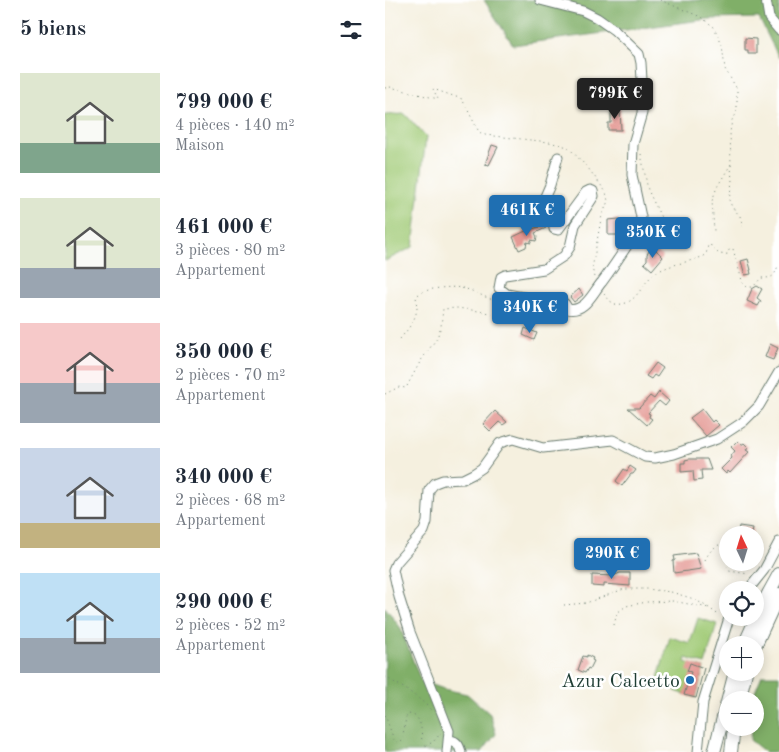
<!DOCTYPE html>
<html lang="fr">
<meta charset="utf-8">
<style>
:root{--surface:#fff;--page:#f6f6f7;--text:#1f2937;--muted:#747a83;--accent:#1f6fb2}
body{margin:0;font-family:"Old Standard TT",serif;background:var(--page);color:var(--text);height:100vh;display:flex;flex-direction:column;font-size:19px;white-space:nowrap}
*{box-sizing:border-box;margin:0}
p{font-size:16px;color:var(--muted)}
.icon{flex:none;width:28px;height:28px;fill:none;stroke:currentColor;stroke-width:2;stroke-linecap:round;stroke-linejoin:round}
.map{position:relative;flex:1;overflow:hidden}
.side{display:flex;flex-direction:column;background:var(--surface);width:385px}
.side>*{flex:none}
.needle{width:32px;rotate:356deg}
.fabs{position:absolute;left:334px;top:526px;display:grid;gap:10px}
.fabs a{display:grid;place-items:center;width:45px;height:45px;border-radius:50%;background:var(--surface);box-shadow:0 2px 12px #0003;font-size:25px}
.price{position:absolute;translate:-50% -42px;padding:0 11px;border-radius:5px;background:var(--accent);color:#fff;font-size:16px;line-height:32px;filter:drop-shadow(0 1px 2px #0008)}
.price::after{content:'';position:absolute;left:50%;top:30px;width:15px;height:11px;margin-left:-8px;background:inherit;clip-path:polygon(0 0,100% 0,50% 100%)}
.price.on{background:#222;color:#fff}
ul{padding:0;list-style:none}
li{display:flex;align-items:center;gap:15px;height:125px;padding:0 20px}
li span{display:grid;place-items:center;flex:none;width:140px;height:100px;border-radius:0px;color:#555}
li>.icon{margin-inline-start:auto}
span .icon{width:60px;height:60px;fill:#fffc;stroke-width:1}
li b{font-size:21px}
h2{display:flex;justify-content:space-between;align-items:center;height:60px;padding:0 20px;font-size:21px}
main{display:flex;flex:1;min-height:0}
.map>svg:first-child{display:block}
</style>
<main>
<section class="side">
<h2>5 biens<svg class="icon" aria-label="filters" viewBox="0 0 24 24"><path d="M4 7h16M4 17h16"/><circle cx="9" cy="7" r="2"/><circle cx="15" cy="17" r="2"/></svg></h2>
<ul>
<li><span style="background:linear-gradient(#dfe7d0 70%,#7fa58c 0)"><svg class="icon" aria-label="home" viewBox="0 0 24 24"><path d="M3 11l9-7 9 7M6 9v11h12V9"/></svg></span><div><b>799 000 €</b><p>4 pièces · 140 m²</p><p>Maison</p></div></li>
<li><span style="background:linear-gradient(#dfe7d0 70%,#9aa5b1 0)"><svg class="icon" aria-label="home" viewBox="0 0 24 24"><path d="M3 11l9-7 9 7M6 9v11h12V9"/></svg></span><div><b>461 000 €</b><p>3 pièces · 80 m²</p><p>Appartement</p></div></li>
<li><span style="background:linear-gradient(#f6c9c9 60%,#9aa5b1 0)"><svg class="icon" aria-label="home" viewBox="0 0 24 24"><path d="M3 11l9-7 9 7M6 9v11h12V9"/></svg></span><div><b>350 000 €</b><p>2 pièces · 70 m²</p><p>Appartement</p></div></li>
<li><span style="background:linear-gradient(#c9d6e8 75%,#c2b280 0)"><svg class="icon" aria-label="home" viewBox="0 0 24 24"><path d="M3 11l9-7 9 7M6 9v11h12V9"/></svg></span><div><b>340 000 €</b><p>2 pièces · 68 m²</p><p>Appartement</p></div></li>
<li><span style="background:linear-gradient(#bfe0f5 65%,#9aa5b1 0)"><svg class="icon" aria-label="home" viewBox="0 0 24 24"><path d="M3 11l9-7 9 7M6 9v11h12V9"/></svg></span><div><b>290 000 €</b><p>2 pièces · 52 m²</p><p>Appartement</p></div></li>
</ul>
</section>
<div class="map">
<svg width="394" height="752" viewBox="0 0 394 752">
<rect width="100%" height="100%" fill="#fff"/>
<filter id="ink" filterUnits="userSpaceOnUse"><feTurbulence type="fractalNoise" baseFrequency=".02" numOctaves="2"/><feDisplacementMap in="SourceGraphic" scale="10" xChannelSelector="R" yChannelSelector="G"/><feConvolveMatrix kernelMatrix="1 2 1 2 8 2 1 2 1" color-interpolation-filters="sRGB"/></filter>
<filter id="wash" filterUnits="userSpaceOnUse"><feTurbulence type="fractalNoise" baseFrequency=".0096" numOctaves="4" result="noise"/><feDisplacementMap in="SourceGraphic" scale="20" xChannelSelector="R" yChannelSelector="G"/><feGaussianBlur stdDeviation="1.12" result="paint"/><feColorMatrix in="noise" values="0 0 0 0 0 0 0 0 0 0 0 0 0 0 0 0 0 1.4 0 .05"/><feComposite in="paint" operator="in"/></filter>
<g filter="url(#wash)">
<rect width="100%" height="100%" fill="#f5f0df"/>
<g fill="#a1cb77" stroke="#608456">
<polygon points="20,114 41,137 28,247 0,261 0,115"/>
<polygon points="313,618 332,624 320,664 301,658 300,662 319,668 311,698 290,691 292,684 273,678 285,637 305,643"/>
</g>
<g fill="#80af68" stroke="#50764e">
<polygon points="99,0 394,0 394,58 374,18 324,19 128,45"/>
<polygon points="0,607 15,627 36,681 59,689 82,694 105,714 111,734 97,752 0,752"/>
<polygon points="377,675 394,675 394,752 380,752 365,740 366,728 370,728 370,700 367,699"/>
</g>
<g id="blocks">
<g fill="#e3948f">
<polygon points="360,38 371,39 371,54 363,54 363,50 360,50"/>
<polygon points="226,108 235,108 236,130 223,130 223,123 226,123"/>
<polygon points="107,145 113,147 104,165 100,164"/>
<polygon points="234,219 235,235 223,235 223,220"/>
<polygon points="160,226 161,228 150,233 152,237 151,241 146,240 146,243 142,242 141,247 134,250 128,237 143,230"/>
<polygon points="265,250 268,252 271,250 278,257 267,270 259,263 262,260 262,254"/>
<polygon points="363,259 366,270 365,270 366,274 360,275 356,261"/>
<polygon points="372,286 377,289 372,298 376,301 373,306 362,301 367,289"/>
<polygon points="194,289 198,295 189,302 185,297"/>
<polygon points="140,328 152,333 149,340 138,335"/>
<polygon points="385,344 393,348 388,360 380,357"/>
<polygon points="271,363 278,368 272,377 269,375 266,379 261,376"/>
<polygon points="274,392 284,401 280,406 274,401 263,413 265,414 264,417 267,419 262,425 243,408 254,408 265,396 269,399"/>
<polygon points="317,409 327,422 329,420 334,425 321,436 305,418"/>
<polygon points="110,411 122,422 118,425 114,422 105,431 98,424"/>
<polygon points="352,441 356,445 359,443 363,447 361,450 364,452 345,473 343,471 341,474 336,469 347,458 346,456 350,451 346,447"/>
<polygon points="304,459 322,459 326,470 316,470 317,480 309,481 308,471 296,472 296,463 300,463 300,460"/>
<polygon points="245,466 251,470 248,474 246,474 237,486 231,481 239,469 242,471"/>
<polygon points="354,526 368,528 367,535 353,533"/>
<polygon points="311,553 316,569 289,573 288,561 290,560 289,556"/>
<polygon points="235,573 245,573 245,586 219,584 219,587 207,586 207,575 228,576"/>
<polygon points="202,655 208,658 207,660 209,661 205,669 203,668 200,673 193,670 198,656 202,657"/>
<polygon points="305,663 319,668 311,698 299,695 306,672 302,671"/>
</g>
</g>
</g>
<g filter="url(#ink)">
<use href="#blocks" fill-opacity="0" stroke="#6a7c70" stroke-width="1"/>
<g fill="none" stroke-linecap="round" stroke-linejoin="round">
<g stroke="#6a7c70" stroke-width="11">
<g id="minor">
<path d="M155,0L198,11L212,18L229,30L254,54L256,63L258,97L257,113L248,144L247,175L256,217L255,223L250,234C239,250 229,266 217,282C208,292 200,313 183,309L180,304L176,301H148L143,298L122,294L114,288L116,277L120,275L159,269L179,256L185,247L190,225L209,196L208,191L205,190L201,192L173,230L169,229L166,207L164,205L161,206L153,222L151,221V217L165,185L173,157"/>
<polyline points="381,0 384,18 394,30"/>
<polyline points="363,590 379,570 394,542"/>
<path d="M65,740C72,741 74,745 76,752"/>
<polyline points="62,752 64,731 25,632 14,597 8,570 11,563 39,531 42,522 44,490 50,483 58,480 78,479 88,474 97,468 115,443 128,439 158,448 228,440 260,457 270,458 289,454 332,439 358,422 374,406 394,372"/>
<polyline points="313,752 318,702 344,618"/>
</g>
</g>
<g stroke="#6a7c70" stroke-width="14">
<g id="highway">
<polyline points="359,645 377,605 394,574"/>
<polyline points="370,646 394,594"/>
<polyline points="354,700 361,672"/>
<polyline points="329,752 350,672"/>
<polyline points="346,752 349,728"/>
</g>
</g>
<g stroke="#6a7c70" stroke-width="1" stroke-dasharray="1 4" stroke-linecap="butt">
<polyline points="275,0 316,17 329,27 337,45 340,69 352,89 352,113 347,120 345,132 346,164 332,187 327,201 329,231"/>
<polyline points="0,88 5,87 53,99 48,89 77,99 94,132 100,135 164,142 183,147 203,168 221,192 223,201 216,219 207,269 210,277"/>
<polyline points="256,154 263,190 279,224 279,234 273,245"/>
<polyline points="346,165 347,182 344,200 347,207 355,216 358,229"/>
<path d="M219,294L225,301L230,304C251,307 256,284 269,274C285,263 305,263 321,255L323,245L328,246C332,254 334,255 343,254L344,250L348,249L358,284L362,287H368L376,278C386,278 389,278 392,268H394"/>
<path d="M15,339C23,329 31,320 32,308C32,304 30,300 32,296C37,288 68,286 77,288C92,291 101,300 118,302"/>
<polyline points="0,394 14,387 21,388 35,362 52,338 56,326 58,309 72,308 94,311 155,323 176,314"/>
<polyline points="370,551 370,554"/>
<path d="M320,560C325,550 331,544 342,543"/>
<polyline points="343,562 342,566 344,571 364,574"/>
<polyline points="179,605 201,603 239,589 262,589 286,592 309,599 324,608 335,616"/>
<polyline points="229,625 232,613 241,606 262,602 288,601 324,608"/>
<path d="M0,677C17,687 32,695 46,710"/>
<path d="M0,715L9,740L13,743L17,741L21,717L23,714C38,715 36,731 37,743L40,746L48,742L56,733"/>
</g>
<use href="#minor" stroke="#fff" stroke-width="9"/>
<use href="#highway" stroke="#fff" stroke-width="12"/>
</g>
</g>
<circle fill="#1f6fb2" stroke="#fff" stroke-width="2" cx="305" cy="680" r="5"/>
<g text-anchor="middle" stroke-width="5" stroke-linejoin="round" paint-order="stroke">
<g font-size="20" fill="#1f3d34" stroke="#fff" text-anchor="end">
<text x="295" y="687">Azur Calcetto</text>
</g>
</g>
</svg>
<div class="fabs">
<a><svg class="needle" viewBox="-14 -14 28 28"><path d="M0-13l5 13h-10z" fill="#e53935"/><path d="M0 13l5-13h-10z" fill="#747a83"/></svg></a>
<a><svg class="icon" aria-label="locate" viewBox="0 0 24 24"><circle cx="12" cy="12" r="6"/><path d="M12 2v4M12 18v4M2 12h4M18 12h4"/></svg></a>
<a>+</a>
<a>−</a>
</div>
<b class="price on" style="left:230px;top:120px">799K €</b>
<b class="price" style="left:142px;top:237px">461K €</b>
<b class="price" style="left:268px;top:259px">350K €</b>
<b class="price" style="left:145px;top:334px">340K €</b>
<b class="price" style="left:227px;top:580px">290K €</b>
</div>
</main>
